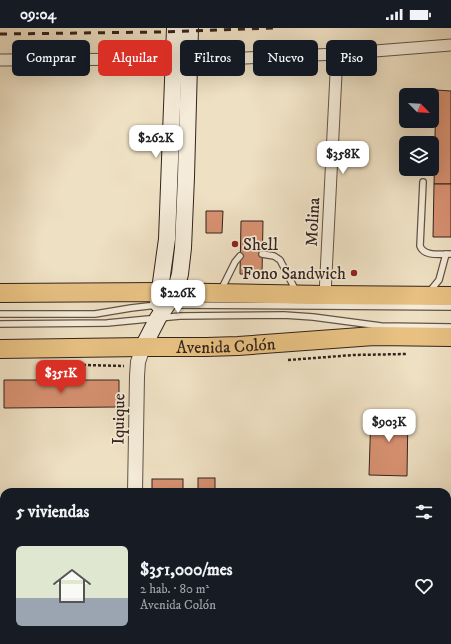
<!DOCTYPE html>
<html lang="es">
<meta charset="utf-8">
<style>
:root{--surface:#171b24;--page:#242831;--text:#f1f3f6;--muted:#9ea1a6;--accent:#d93025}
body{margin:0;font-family:"IM FELL DW Pica",serif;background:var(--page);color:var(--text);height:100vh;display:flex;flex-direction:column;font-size:15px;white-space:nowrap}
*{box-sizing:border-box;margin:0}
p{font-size:13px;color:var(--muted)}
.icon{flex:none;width:22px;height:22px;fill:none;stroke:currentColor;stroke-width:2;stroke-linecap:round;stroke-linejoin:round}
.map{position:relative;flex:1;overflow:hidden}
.side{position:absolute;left:0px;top:460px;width:451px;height:156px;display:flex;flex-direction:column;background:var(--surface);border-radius:12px 12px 0 0;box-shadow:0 4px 16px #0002}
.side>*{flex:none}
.top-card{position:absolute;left:12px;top:12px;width:427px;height:36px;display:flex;gap:8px}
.needle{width:26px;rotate:114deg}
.tools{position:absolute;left:399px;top:60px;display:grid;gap:8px}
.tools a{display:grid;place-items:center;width:40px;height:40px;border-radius:6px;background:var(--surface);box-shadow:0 4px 16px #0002;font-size:20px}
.price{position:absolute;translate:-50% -34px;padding:0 9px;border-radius:8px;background:#fff;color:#222;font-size:13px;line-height:26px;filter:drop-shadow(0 1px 2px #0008)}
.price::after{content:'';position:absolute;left:50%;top:24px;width:12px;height:9px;margin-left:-6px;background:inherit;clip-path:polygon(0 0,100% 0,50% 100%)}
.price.on{background:var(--accent);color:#fff}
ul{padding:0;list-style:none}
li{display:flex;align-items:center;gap:12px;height:100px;padding:0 16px}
li span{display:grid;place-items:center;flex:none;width:112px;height:80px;border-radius:6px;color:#555}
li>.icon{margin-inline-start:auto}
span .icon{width:48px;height:48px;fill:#fffc;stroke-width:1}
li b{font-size:17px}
h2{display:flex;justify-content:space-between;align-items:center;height:48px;padding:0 16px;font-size:17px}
.pill{padding:0 14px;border-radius:6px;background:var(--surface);box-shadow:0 4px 16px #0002;font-size:14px;line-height:36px}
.pill.on{background:var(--accent);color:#fff}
.status{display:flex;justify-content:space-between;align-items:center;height:28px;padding:0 20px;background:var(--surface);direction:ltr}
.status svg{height:11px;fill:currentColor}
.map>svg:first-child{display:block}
</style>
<div class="status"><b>09:04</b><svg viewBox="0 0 49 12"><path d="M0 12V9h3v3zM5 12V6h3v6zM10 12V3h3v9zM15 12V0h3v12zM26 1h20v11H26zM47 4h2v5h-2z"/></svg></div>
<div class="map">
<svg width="451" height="616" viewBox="0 0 451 616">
<rect width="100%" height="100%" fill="#eee0c3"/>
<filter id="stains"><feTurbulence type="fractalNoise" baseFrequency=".005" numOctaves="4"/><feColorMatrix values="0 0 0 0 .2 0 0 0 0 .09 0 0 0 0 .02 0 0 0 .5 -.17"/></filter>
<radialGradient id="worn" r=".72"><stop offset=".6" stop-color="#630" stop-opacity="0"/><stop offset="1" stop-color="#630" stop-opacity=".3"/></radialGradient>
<g fill="#d79171" stroke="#33231d">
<polygon points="436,62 451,63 451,156 434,156"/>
<polygon points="434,156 451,156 451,209 433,209"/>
<polygon points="206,183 223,183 222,205 206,205"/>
<polygon points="241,193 263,193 262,246 240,246"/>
<polygon points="4,352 119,352 119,379 4,380"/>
<polygon points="371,383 408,383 407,448 369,447"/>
<rect x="198" y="450" width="17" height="14"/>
<rect x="152" y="451" width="31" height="13"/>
<rect x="447" y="530" width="4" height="16"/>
<rect x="77" y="612" width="11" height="3"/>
<rect x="88" y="612" width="24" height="3"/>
</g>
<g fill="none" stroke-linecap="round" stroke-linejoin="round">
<g stroke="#625246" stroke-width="8">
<g id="service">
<path d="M423,154L420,218C424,229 441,226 451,226"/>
<polyline points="262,226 274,228 280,232 296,263"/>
<polyline points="221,262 235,234 240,228"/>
<polyline points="430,263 439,252 446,226"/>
<polyline points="170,277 451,279"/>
<polyline points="0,286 95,286 131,280 157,277"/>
<polyline points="0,296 107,295 180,288 284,287 313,289 381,298 451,299"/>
</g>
</g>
<g stroke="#625246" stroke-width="13">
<g id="minor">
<polyline points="0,32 161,31 202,32 337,26 451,17"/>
<polyline points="325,267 337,26"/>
<polyline points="447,563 451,563"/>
<polyline points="0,565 4,565"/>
</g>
</g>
<g stroke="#625246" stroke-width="16">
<g id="tertiary">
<polyline points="135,464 137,348 138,334 143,319"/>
<polyline points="132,616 132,612"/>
</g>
</g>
<g stroke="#33231d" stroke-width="18">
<g id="secondary">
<polyline points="158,276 167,211 175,0"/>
<polyline points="143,319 158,290 175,265 180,246 183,220 186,149 190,0"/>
</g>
</g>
<g stroke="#33231d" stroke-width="20">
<g id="primary">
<polyline points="0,265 159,264 325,267 451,268"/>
<path id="s1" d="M0,321L143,319H206L238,318L374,308L451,309"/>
</g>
</g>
<g stroke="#33231d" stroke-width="2.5" stroke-dasharray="3 2" stroke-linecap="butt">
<polyline points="288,332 354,327 407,326"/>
<polyline points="83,337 124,338"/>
</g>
<use href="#service" stroke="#f4ebd8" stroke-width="5.5"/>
<use href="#minor" stroke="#f4ebd8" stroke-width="11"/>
<use href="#tertiary" stroke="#f4ebd8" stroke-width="14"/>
<use href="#secondary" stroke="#f4ebd8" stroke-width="16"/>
<use href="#primary" stroke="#e7c082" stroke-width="18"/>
<polyline stroke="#33231d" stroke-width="3" stroke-dasharray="7 7" stroke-linecap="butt" points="0,6 161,4 273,0"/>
</g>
<g fill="#8f2418" stroke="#f4ebd8" stroke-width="1.5">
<circle cx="235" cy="216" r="4"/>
<circle cx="354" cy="245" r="4"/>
</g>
<g text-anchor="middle" stroke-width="3.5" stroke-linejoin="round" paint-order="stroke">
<g font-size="17" fill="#33231d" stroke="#f4ebd8">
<text transform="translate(312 194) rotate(-87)" y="6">Molina</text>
<text dy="6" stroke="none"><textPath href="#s1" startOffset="226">Avenida Colón</textPath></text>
<text transform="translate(118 391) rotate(-89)" y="6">Iquique</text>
</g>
<g font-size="17" fill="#33231d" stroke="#f4ebd8" text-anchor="start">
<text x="243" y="222">Shell</text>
<text x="346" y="251" text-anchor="end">Fono Sandwich</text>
</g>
</g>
<rect width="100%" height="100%" filter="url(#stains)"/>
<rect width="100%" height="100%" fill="url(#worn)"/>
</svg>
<div class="tools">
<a><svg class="needle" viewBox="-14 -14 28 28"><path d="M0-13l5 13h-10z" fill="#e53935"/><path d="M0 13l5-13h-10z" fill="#9ea1a6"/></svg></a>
<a><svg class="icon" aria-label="layers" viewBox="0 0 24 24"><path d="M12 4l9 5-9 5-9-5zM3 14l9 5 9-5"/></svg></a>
</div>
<b class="price" style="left:156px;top:131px">$262K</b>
<b class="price" style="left:343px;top:147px">$358K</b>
<b class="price" style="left:178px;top:286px">$226K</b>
<b class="price on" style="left:61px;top:366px">$351K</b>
<b class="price" style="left:389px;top:415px">$903K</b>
<div class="top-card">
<a class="pill">Comprar</a>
<a class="pill on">Alquilar</a>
<a class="pill">Filtros</a>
<a class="pill">Nuevo</a>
<a class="pill">Piso</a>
</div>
<section class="side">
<h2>5 viviendas<svg class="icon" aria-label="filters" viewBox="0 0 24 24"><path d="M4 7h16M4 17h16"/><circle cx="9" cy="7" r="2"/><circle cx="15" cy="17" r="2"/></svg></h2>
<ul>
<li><span style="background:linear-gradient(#dfe7d0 65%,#9aa5b1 0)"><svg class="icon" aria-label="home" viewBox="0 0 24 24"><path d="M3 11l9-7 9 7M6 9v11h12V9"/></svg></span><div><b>$351,000/mes</b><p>2 hab. · 80 m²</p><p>Avenida Colón</p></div><svg class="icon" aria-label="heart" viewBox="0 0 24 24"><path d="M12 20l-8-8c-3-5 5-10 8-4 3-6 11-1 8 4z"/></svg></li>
</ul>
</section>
</div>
